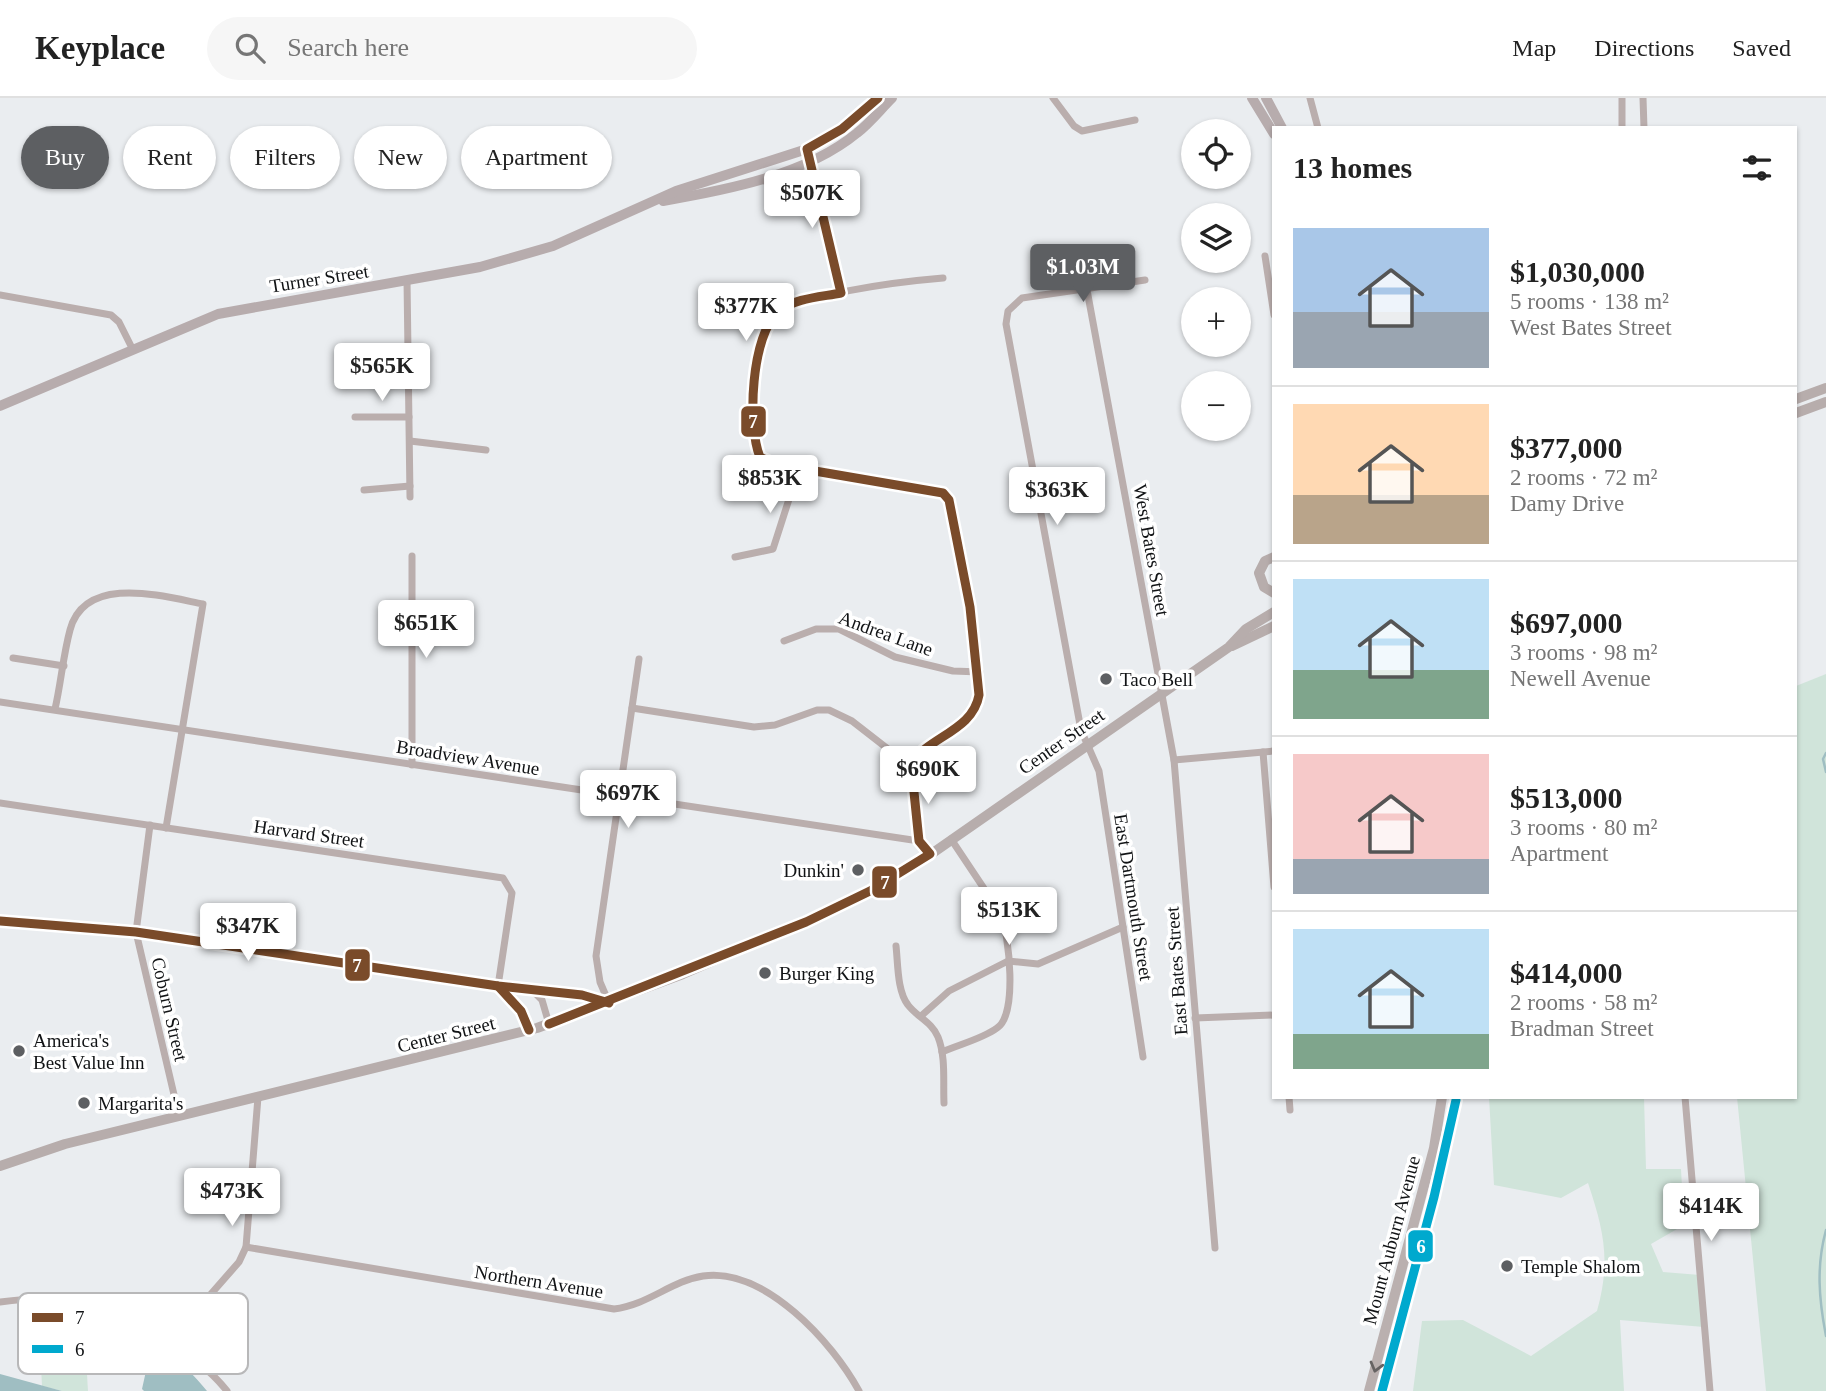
<!DOCTYPE html>
<meta charset="utf-8">
<style>
:root{--surface:#fff;--page:#f6f6f6;--text:#222;--muted:#767676;--line:#e0e0e0;--accent:#5d5f62}
body{margin:0;font-family:Georgia,serif;background:var(--page);color:var(--text);height:100vh;display:flex;flex-direction:column;font-size:26px;white-space:nowrap}
*{box-sizing:border-box;margin:0}
p{font-size:23px;color:var(--muted)}
.icon{flex:none;width:38px;height:38px;fill:none;stroke:currentColor;stroke-width:2;stroke-linecap:round;stroke-linejoin:round}
.map{position:relative;flex:1;overflow:hidden}
.sheet{position:absolute;left:1272px;top:28px;width:525px;height:973px;display:flex;flex-direction:column;background:var(--surface);border-radius:0px;box-shadow:0 2px 5px #0004}
.sheet>*{flex:none}
.top-card{position:absolute;left:21px;top:28px;width:665px;height:63px;display:flex;gap:14px}
.tools{position:absolute;left:1181px;top:21px;display:grid;gap:14px}
.tools a{display:grid;place-items:center;width:70px;height:70px;border-radius:50%;background:var(--surface);box-shadow:0 2px 5px #0004;font-size:35px}
.price{position:absolute;translate:-50% -60px;padding:0 16px;border-radius:7px;background:#fff;color:#222;font-size:23px;line-height:46px;filter:drop-shadow(0 2px 4px #0008)}
.price::after{content:'';position:absolute;left:50%;top:42px;width:21px;height:16px;margin-left:-10px;background:inherit;clip-path:polygon(0 0,100% 0,50% 100%)}
.price.active{background:var(--accent);color:#fff}
ul{padding:0;list-style:none}
li{display:flex;align-items:center;gap:21px;height:175px;padding:0 21px}
li+li{border-top:2px solid var(--line)}
li span{display:grid;place-items:center;flex:none;width:196px;height:140px;border-radius:0px;color:#555}
li>.icon{margin-inline-start:auto}
span .icon{width:84px;height:84px;fill:#fffc;stroke-width:1}
li b{font-size:30px}
h2{display:flex;justify-content:space-between;align-items:center;height:84px;padding:0 21px;font-size:30px}
.chip{padding:0 24px;border-radius:32px;background:var(--surface);box-shadow:0 2px 5px #0004;font-size:24px;line-height:63px}
.chip.active{background:var(--accent);color:#fff}
header{display:flex;align-items:center;gap:42px;box-sizing:border-box;height:98px;padding:0 35px;background:var(--surface);border-bottom:2px solid var(--line)}
header strong{font-size:33px}
nav{display:flex;gap:38px;margin-inline-start:auto;font-size:24px}
.search{width:490px;height:63px;background:var(--page);display:flex;align-items:center;gap:18px;box-sizing:border-box;padding:0 24px;border-radius:38px;color:var(--muted);font-size:26px}
.map>svg:first-child{display:block}
</style>
<header>
<strong>Keyplace</strong>
<div class="search"><svg class="icon" aria-label="search" viewBox="0 0 24 24"><circle cx="10" cy="10" r="6"/><path d="M15 15l6 6"/></svg>Search here</div>
<nav><a>Map</a><a>Directions</a><a>Saved</a></nav>
</header>
<div class="map">
<svg width="1826" height="1293" viewBox="0 0 1826 1293">
<rect width="100%" height="100%" fill="#eaedf0"/>
<g fill="#d0e4da">
<polygon points="1826,576 1826,1293 1766,1293 1737,999 1796,999 1796,588"/>
<path d="M1489,999H1644L1646,1071H1681L1684,1127L1651,1146L1663,1174L1700,1177L1704,1229L1620,1222L1624,1293H1413L1422,1223L1463,1222L1531,1258L1597,1213C1611,1163 1604,1133 1588,1085L1561,1100L1494,1087Z"/>
<polygon points="38,1206 83,1209 88,1293 62,1293 42,1288"/>
</g>
<g fill="#9fbec2">
<path d="M97,1219C136,1227 183,1262 207,1293H144L142,1291L146,1273L99,1246L93,1228Z"/>
<polygon points="0,1276 62,1293 0,1293"/>
</g>
<g fill="none" stroke-linecap="round" stroke-linejoin="round">
<g stroke="#9fbec2" stroke-width="2.5">
<polyline points="1826,655 1823,661 1826,674"/>
<path d="M1826,1132C1816,1168 1819,1202 1826,1238"/>
</g>
<g stroke="#baaead" stroke-width="7">
<polyline points="1053,0 1074,28 1082,33 1135,22"/>
<polyline points="1310,0 1318,30"/>
<polyline points="1622,0 1622,30"/>
<polyline points="1643,0 1644,30"/>
<polyline points="807,51 841,195"/>
<polyline points="1265,158 1274,217"/>
<polyline points="407,182 410,399"/>
<polyline points="1087,192 1174,662 1215,1150"/>
<polyline points="0,197 111,217 119,224 133,252"/>
<polyline points="355,319 409,319"/>
<polyline points="410,343 486,352"/>
<polyline points="364,392 410,388"/>
<polyline points="412,458 412,667"/>
<polyline points="735,459 773,451 799,370"/>
<polyline points="784,543 816,531 839,531 895,559 953,573 980,574"/>
<polyline points="13,560 64,568"/>
<polyline points="0,604 919,743"/>
<polyline points="632,610 754,629 775,627 817,612 829,612 852,623 888,651 913,662"/>
<path d="M55,611C61,585 63,558 70,532C85,476 162,498 203,506L166,730"/>
<polyline points="1263,654 1274,789"/>
<path d="M913,662C931,643 961,633 976,612C990,592 958,437 950,406L943,395L762,361C749,347 755,317 756,298C757,275 755,244 768,224C787,196 907,183 943,180"/>
<polyline points="913,662 911,682 919,743 930,756"/>
<polyline points="1174,662 1274,653"/>
<polyline points="0,705 503,780 512,795 498,888"/>
<polyline points="150,727 136,834 179,1018"/>
<polyline points="0,823 136,834 498,888 582,897 606,904"/>
<path d="M896,848C898,865 897,893 908,907C917,919 932,924 938,939C946,959 943,983 944,1005"/>
<polyline points="498,888 521,913 529,932"/>
<polyline points="533,893 542,902 549,926"/>
<polyline points="609,905 600,884 596,858 639,561"/>
<polyline points="921,918 949,893 1008,863 1038,866 1123,829"/>
<polyline points="1195,920 1274,917"/>
<path d="M942,954C960,946 982,941 997,930C1018,917 1009,837 1001,816L951,741"/>
<polyline points="1143,959 1099,673 1081,632 1006,226 1008,213 1022,200 1145,182"/>
<polyline points="1289,999 1290,1012"/>
<polyline points="1685,999 1710,1293"/>
<path d="M246,1149L614,1211C648,1207 671,1183 703,1178C765,1169 833,1245 859,1293"/>
<path d="M0,1204C25,1201 51,1198 76,1202C121,1208 199,1257 227,1293"/>
<polyline points="168,1245 239,1164 246,1149 258,999"/>
</g>
<g stroke="#b7acad" stroke-width="10">
<polyline points="1252,0 1274,36"/>
<polyline points="1266,0 1282,30"/>
<path d="M663,103C727,92 806,77 857,35C870,25 880,12 892,0"/>
<polyline points="0,308 218,216 480,169 553,148 676,93 807,51 842,31 878,0"/>
</g>
<g stroke="#bab0af" stroke-width="10">
<polyline points="1369,1293 1434,1050 1442,999"/>
<polyline points="1381,1293 1431,1110 1455,999"/>
</g>
<g stroke="#b7adac" stroke-width="10">
<polyline points="1796,301 1826,290"/>
<polyline points="1796,315 1826,304"/>
<polyline points="1274,459 1265,463 1259,475 1264,489 1274,495"/>
<polyline points="1232,548 1274,528"/>
<polyline points="0,1068 65,1046 537,930 683,876 855,801 914,768 1229,549 1246,531 1274,514"/>
</g>
<g stroke="#fff" stroke-width="14">
<g id="bus-1">
<polyline points="0,823 136,834 498,888 582,897 609,905"/>
<polyline points="498,888 521,913 529,932"/>
<path d="M549,926L806,824L870,793L930,756L919,743L911,665C931,638 973,632 979,597L970,509L949,402L943,395L774,366L760,359C747,328 751,236 779,213C795,200 821,199 841,195L807,51L842,31L878,0"/>
</g>
</g>
<g stroke="#fff" stroke-width="14">
<polyline id="bus-2" points="1382,1293 1434,1099 1456,1002"/>
</g>
<use href="#bus-1" stroke="#7a4b2a" stroke-width="9"/>
<use href="#bus-2" stroke="#00a9ce" stroke-width="9"/>
</g>
<defs><path id="oneway-chevron" d="M-2-3.5L2.5 0L-2 3.5" fill="none" stroke-width="1.6" stroke-linecap="round" stroke-linejoin="round" transform="scale(1.75)"/></defs>
<use stroke="#666262" href="#oneway-chevron" transform="translate(1376 1269) rotate(105)"/>
<g fill="#5d5f62" stroke="#fff" stroke-width="2.5">
<circle cx="1106" cy="581" r="7"/>
<circle cx="858" cy="772" r="7"/>
<circle cx="765" cy="875" r="7"/>
<circle cx="19" cy="953" r="7"/>
<circle cx="84" cy="1005" r="7"/>
<circle cx="1507" cy="1168" r="7"/>
</g>
<g text-anchor="middle" stroke-width="7" stroke-linejoin="round" paint-order="stroke">
<g font-size="19" fill="#111315" stroke="#fff">
<text transform="translate(319 180) rotate(-9)" y="7">Turner Street</text>
<text transform="translate(1152 452) rotate(80)" y="7">West Bates Street</text>
<text transform="translate(886 535) rotate(20)" y="7">Andrea Lane</text>
<text transform="translate(1061 643) rotate(-35)" y="7">Center Street</text>
<text transform="translate(468 659) rotate(9)" y="7">Broadview Avenue</text>
<text transform="translate(309 735) rotate(8)" y="7">Harvard Street</text>
<text transform="translate(1134 799) rotate(81)" y="7">East Dartmouth Street</text>
<text transform="translate(1176 873) rotate(-94)" y="7">East Bates Street</text>
<text transform="translate(170 911) rotate(77)" y="7">Coburn Street</text>
<text transform="translate(446 936) rotate(-14)" y="7">Center Street</text>
<text transform="translate(1391 1142) rotate(-75)" y="7">Mount Auburn Avenue</text>
<text transform="translate(539 1183) rotate(9)" y="7">Northern Avenue</text>
</g>
<g font-size="19" fill="#111315" stroke="#fff" text-anchor="start">
<text x="1120" y="588">Taco Bell</text>
<text x="844" y="779" text-anchor="end">Dunkin'</text>
<text x="779" y="882">Burger King</text>
<text x="33" y="949">America's<tspan x="33" dy="22">Best Value Inn</tspan></text>
<text x="98" y="1012">Margarita's</text>
<text x="1521" y="1175">Temple Shalom</text>
</g>
</g>
<rect x="18" y="1195" width="230" height="81" rx="10" fill="#fff" stroke="#b8b8b9" stroke-width="2"/>
<rect x="32" y="1215" width="31" height="9" fill="#7a4b2a"/>
<rect x="32" y="1247" width="31" height="8" fill="#00a9ce"/>
<g font-size="19" fill="#111315">
<text x="75" y="1226">7</text>
<text x="75" y="1258">6</text>
</g>
<g stroke="#fff" stroke-width="2.5">
<rect x="740" y="307" width="27" height="33" rx="7" fill="#7a4b2a"/>
<rect x="871" y="767" width="27" height="34" rx="7" fill="#7a4b2a"/>
<rect x="344" y="850" width="27" height="34" rx="7" fill="#7a4b2a"/>
<rect x="1407" y="1131" width="27" height="34" rx="7" fill="#00a9ce"/>
</g>
<g font-size="19" text-anchor="middle" font-weight="bold" fill="#fff">
<text x="753" y="330">7</text>
<text x="885" y="791">7</text>
<text x="357" y="874">7</text>
<text x="1421" y="1155">6</text>
</g>
</svg>
<div class="tools">
<a><svg class="icon" aria-label="locate" viewBox="0 0 24 24"><circle cx="12" cy="12" r="6"/><path d="M12 2v4M12 18v4M2 12h4M18 12h4"/></svg></a>
<a><svg class="icon" aria-label="layers" viewBox="0 0 24 24"><path d="M12 4l9 5-9 5-9-5zM3 14l9 5 9-5"/></svg></a>
<a>+</a>
<a>−</a>
</div>
<b class="price" style="left:812px;top:132px">$507K</b>
<b class="price active" style="left:1083px;top:206px">$1.03M</b>
<b class="price" style="left:746px;top:245px">$377K</b>
<b class="price" style="left:382px;top:305px">$565K</b>
<b class="price" style="left:770px;top:417px">$853K</b>
<b class="price" style="left:1057px;top:429px">$363K</b>
<b class="price" style="left:426px;top:562px">$651K</b>
<b class="price" style="left:928px;top:708px">$690K</b>
<b class="price" style="left:628px;top:732px">$697K</b>
<b class="price" style="left:1009px;top:849px">$513K</b>
<b class="price" style="left:248px;top:865px">$347K</b>
<b class="price" style="left:232px;top:1130px">$473K</b>
<b class="price" style="left:1711px;top:1145px">$414K</b>
<div class="top-card">
<a class="chip active">Buy</a>
<a class="chip">Rent</a>
<a class="chip">Filters</a>
<a class="chip">New</a>
<a class="chip">Apartment</a>
</div>
<section class="sheet">
<h2>13 homes<svg class="icon" aria-label="filters" viewBox="0 0 24 24"><path d="M4 7h16M4 17h16"/><circle cx="9" cy="7" r="2"/><circle cx="15" cy="17" r="2"/></svg></h2>
<ul>
<li><span style="background:linear-gradient(#a9c7e8 60%,#9aa5b1 0)"><svg class="icon" aria-label="home" viewBox="0 0 24 24"><path d="M3 11l9-7 9 7M6 9v11h12V9"/></svg></span><div><b>$1,030,000</b><p>5 rooms · 138 m²</p><p>West Bates Street</p></div></li>
<li><span style="background:linear-gradient(#ffd9b3 65%,#b9a48a 0)"><svg class="icon" aria-label="home" viewBox="0 0 24 24"><path d="M3 11l9-7 9 7M6 9v11h12V9"/></svg></span><div><b>$377,000</b><p>2 rooms · 72 m²</p><p>Damy Drive</p></div></li>
<li><span style="background:linear-gradient(#bfe0f5 65%,#7fa58c 0)"><svg class="icon" aria-label="home" viewBox="0 0 24 24"><path d="M3 11l9-7 9 7M6 9v11h12V9"/></svg></span><div><b>$697,000</b><p>3 rooms · 98 m²</p><p>Newell Avenue</p></div></li>
<li><span style="background:linear-gradient(#f6c9c9 75%,#9aa5b1 0)"><svg class="icon" aria-label="home" viewBox="0 0 24 24"><path d="M3 11l9-7 9 7M6 9v11h12V9"/></svg></span><div><b>$513,000</b><p>3 rooms · 80 m²</p><p>Apartment</p></div></li>
<li><span style="background:linear-gradient(#bfe0f5 75%,#7fa58c 0)"><svg class="icon" aria-label="home" viewBox="0 0 24 24"><path d="M3 11l9-7 9 7M6 9v11h12V9"/></svg></span><div><b>$414,000</b><p>2 rooms · 58 m²</p><p>Bradman Street</p></div></li>
</ul>
</section>
</div>
